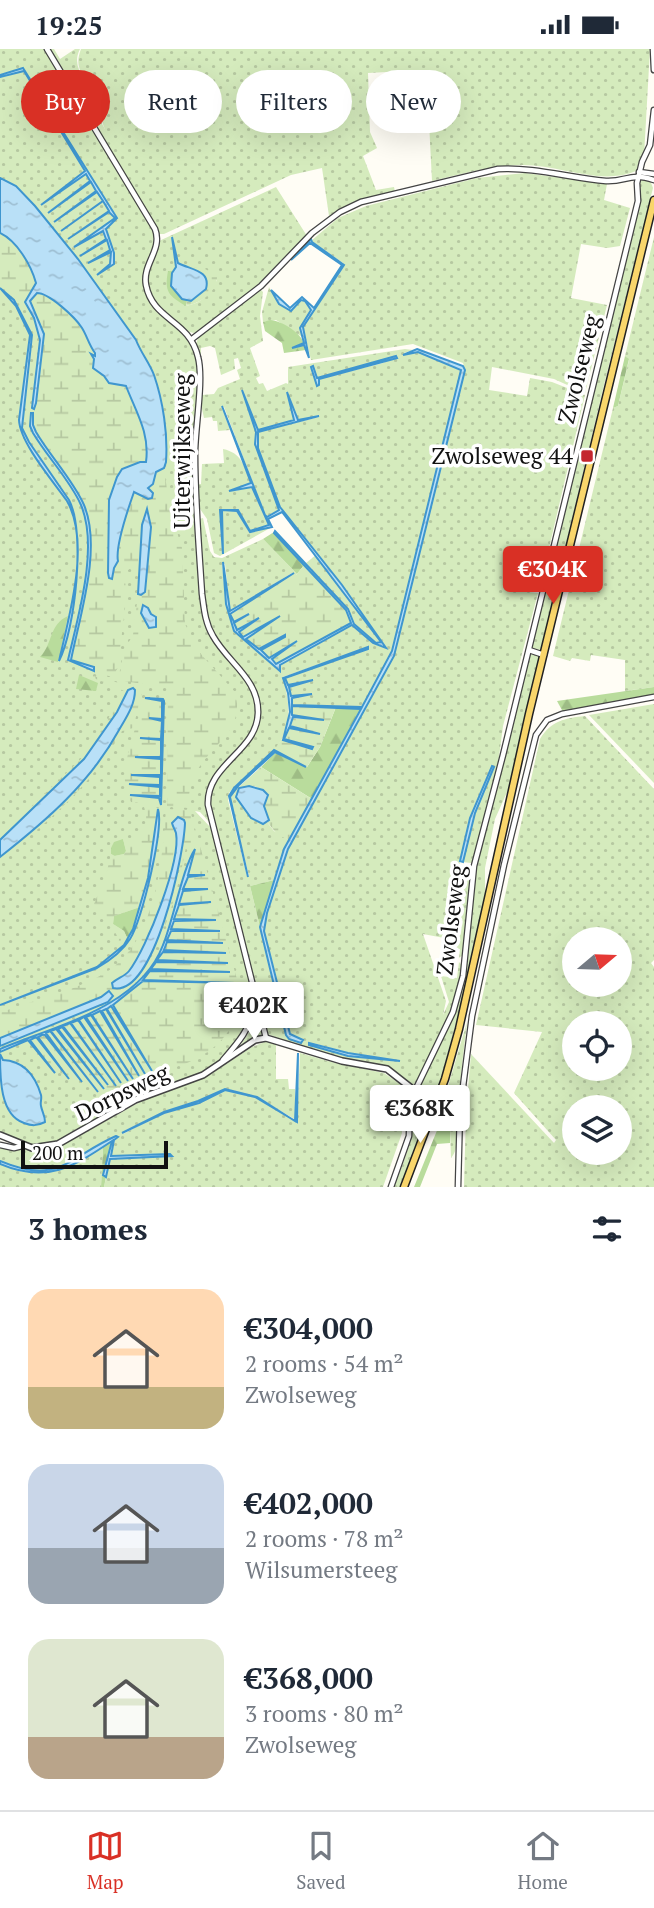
<!DOCTYPE html>
<meta charset="utf-8">
<style>
:root{--surface:#fff;--page:#f2f2f3;--text:#1f2937;--muted:#747a83;--line:#e0e1e3;--accent:#d93025}
body{margin:0;font-family:"PT Serif",serif;background:var(--page);color:var(--text);height:100vh;display:flex;flex-direction:column;font-size:26px;white-space:nowrap}
*{box-sizing:border-box;margin:0}
p{font-size:23px;color:var(--muted)}
.icon{flex:none;width:38px;height:38px;fill:none;stroke:currentColor;stroke-width:2;stroke-linecap:round;stroke-linejoin:round}
.map{position:relative;height:1138px;overflow:hidden}
.details{display:flex;flex-direction:column;background:var(--surface);flex:1}
.details>*{flex:none}
.top-card{position:absolute;left:21px;top:21px;width:612px;height:63px;display:flex;gap:14px}
.needle{width:46px;rotate:71deg}
.buttons{position:absolute;left:562px;top:878px;display:grid;gap:14px}
.buttons a{display:grid;place-items:center;width:70px;height:70px;border-radius:50%;background:var(--surface);box-shadow:0 7px 28px #0002;font-size:35px}
.scale{position:absolute;left:21px;bottom:18px;width:147px;box-sizing:border-box;padding-left:7px;border:4px solid #111;border-top:0;font-size:19px;line-height:24px;white-space:nowrap;color:#111;-webkit-text-stroke:5px #fff;paint-order:stroke}
.price{position:absolute;translate:-50% -60px;padding:0 16px;border-radius:7px;background:#fff;color:#222;font-size:23px;line-height:46px;filter:drop-shadow(0 2px 4px #0008)}
.price::after{content:'';position:absolute;left:50%;top:42px;width:21px;height:16px;margin-left:-10px;background:inherit;clip-path:polygon(0 0,100% 0,50% 100%)}
.price.on{background:var(--accent);color:#fff}
ul{padding:0;list-style:none}
li{display:flex;align-items:center;gap:21px;height:175px;padding:0 28px}
li span{display:grid;place-items:center;flex:none;width:196px;height:140px;border-radius:21px;color:#555}
li>.icon{margin-inline-start:auto}
span .icon{width:84px;height:84px;fill:#fffc;stroke-width:1}
li b{font-size:30px}
h2{display:flex;justify-content:space-between;align-items:center;height:84px;padding:0 28px;font-size:30px}
.tag{padding:0 24px;border-radius:32px;background:var(--surface);box-shadow:0 7px 28px #0002;font-size:24px;line-height:63px}
.tag.on{background:var(--accent);color:#fff}
.status{display:flex;justify-content:space-between;align-items:center;height:49px;padding:0 35px;background:var(--surface);direction:ltr}
.status svg{height:19px;fill:currentColor}
.dock{display:flex;justify-content:space-around;align-items:center;height:98px;border-top:2px solid var(--line);background:var(--surface);font-size:19px;color:var(--muted)}
.dock a{display:grid;justify-items:center;gap:4px}
.dock .on{color:var(--accent)}
.map>svg:first-child{display:block}
</style>
<div class="status"><b>19:25</b><svg viewBox="0 0 49 12"><path d="M0 12V9h3v3zM5 12V6h3v6zM10 12V3h3v9zM15 12V0h3v12zM26 1h20v11H26zM47 4h2v5h-2z"/></svg></div>
<div class="map">
<svg width="654" height="1138" viewBox="0 0 654 1138">
<defs>
<pattern id="grass-dots" width="8" height="8" patternUnits="userSpaceOnUse" patternTransform="scale(1.75)"><rect width="8" height="8" fill="#d5ebbd"/><path d="M2 2h.1M6 6h.1" fill="none" stroke="#b6c8a1" stroke-width="1.8" stroke-linecap="round"/></pattern>
<pattern id="forest-firs" width="22" height="20" patternUnits="userSpaceOnUse" patternTransform="scale(1.75)"><rect width="22" height="20" fill="#b9dc9c"/><path d="M5 1l3.5 6h-7zM16 11l3.5 6h-7z" fill="#9ebc85"/></pattern>
<pattern id="wetland-marsh" width="20" height="14" patternUnits="userSpaceOnUse" patternTransform="scale(1.75)"><rect width="20" height="14" fill="#d5ebbd"/><path d="M1 5h8M5 5V1M11 12h8M15 12V8" fill="none" stroke="#b6c8a1"/></pattern>
<pattern id="water-ripples" width="26" height="14" patternUnits="userSpaceOnUse" patternTransform="scale(1.75)"><rect width="26" height="14" fill="#b9e0f7"/><path d="M2 4q2-2 4 0t4 0M15 11q2-2 4 0t4 0" fill="none" stroke="#9ebfd3"/></pattern>
</defs>
<rect width="100%" height="100%" fill="#fffdf5"/>
<g fill="url(#grass-dots)" fill-rule="evenodd">
<path d="M0,0H46L155,182V196L146,220L150,252L184,283L193,294L198,317L194,397L204,562L215,594L247,630L254,642L256,666L252,681L242,697L222,716L211,731L207,743L209,773L200,763L195,762L213,781L253,945C255,972 236,1001 214,1017C196,1031 171,1033 150,1042C121,1055 62,1098 35,1097C24,1096 10,1088 0,1084Z"/>
<path d="M49,0H54L60,10L75,0H80C70,20 88,30 94,47C99,59 98,69 105,80C100,69 100,58 96,47C88,28 72,23 81,0H650L644,107L636,122C601,137 560,116 523,116C493,116 462,125 432,132L429,73H393L388,65L387,23L368,24L370,83L377,99L363,107L376,141L394,138L395,143L360,151L329,167L322,119L291,126L164,185H159Z"/>
<path d="M525,124L607,135L604,151L630,159L620,197L607,199L581,195L571,249L607,256L585,344L554,330L492,318L489,341L527,347L530,329L552,333L585,346L545,516L509,515L508,541L538,544L503,677L497,723L474,812L471,814L463,813L468,786L482,745L481,741L470,770L460,811L454,887L456,888L462,816L469,817L472,820L463,906L459,909L460,900L455,899V891L423,885L446,952L443,966L449,953L441,927L457,929L459,913L463,918L450,963L417,1032L413,1036L392,1020L340,1010L267,985L210,760V741L225,716L257,677C256,665 259,650 254,639C247,620 222,603 212,583C199,556 202,501 199,470L203,469L210,502L214,508L222,509L263,490L297,525L295,527L292,524L230,562L225,515L222,514L226,555L234,582L279,622V616L352,576L373,594L386,598L342,536L280,458L258,399V383L319,368L298,371L287,345L294,371L258,381L242,341L256,383L255,395L279,461L266,468L224,358H222L230,381L218,382L217,372H213L212,368L204,369L200,351L202,346L214,345L218,339L240,330L237,321L241,319L238,309L234,310L235,320L221,326L215,299L210,297L201,299V309L196,295L199,287L261,241L263,243L260,267L263,292L250,299L260,327L256,329L259,335L263,334L267,342L286,334L288,335V318L405,300L413,301L404,304L418,303L461,321L392,602L364,656L360,658L292,656V649L311,645L291,647L289,638L313,631L288,636L285,629L368,600V598L283,628C293,668 292,688 258,718C248,726 237,734 229,744L228,751L247,827H249L230,751L233,743L263,775L267,773L274,782L289,791L274,831L250,837L286,986L303,991L291,986L288,977L264,882L267,864L288,800L394,607L465,321L463,314L413,295L311,311L303,278L343,214L311,192L338,169L366,157L477,129ZM396,307L383,314L319,330L317,336L311,318L313,317L317,329ZM313,994L348,1004L400,1012L348,1007Z"/>
<polygon points="643,130 650,131 653,139 604,336 541,601 532,599 640,153 639,134"/>
<path d="M276,138L307,187L245,248L198,284C179,286 146,250 147,230C147,217 157,205 159,192ZM172,188L178,214L217,231C210,245 202,254 186,257L168,222H173L176,218Z"/>
<polygon points="654,188 654,638 625,642 625,611 591,606 590,612 572,609 570,612 553,607 613,359 618,357 629,311 625,307"/>
<polygon points="269,238 279,255 293,261 299,252 305,252 311,261 300,279 302,288 276,271 263,273 262,263"/>
<path d="M223,400C242,404 244,417 251,434L230,441L234,442L252,438L269,476L250,482L238,461L220,460L222,496V461L237,462L249,483L272,478L220,507L214,504L207,470L198,457L199,435H201L202,415L224,414Z"/>
<polygon points="316,506 381,593 380,595 376,594 354,575 348,560 306,514"/>
<path d="M530,605L540,607L512,732L495,770L485,819V852L466,938L437,1044C430,1045 423,1045 419,1038L457,958L464,937L477,809Z"/>
<polygon points="654,655 654,734 589,666"/>
<path d="M585,667L654,740V911L651,914L654,918V1138H464L466,1064L471,1005L554,1094L556,1091L514,1044L542,983L476,976L540,690C551,672 565,669 585,667ZM574,891H620V936H574ZM574,975H620V1020H574ZM574,1059H620V1104H574Z"/>
<polygon points="256,963 262,985 239,999 253,977"/>
<polygon points="467,973 458,1052 450,1056 446,1054 446,1044"/>
<path d="M267,992L276,994V1030H288L289,1040H295L296,1071L257,1048L225,1040L198,1052L164,1063L126,1081L123,1085L164,1064L199,1054L225,1041L255,1048L297,1073L300,1004L335,1014L384,1024L400,1035L402,1084L383,1138H104L110,1110L172,1106L111,1107L116,1087C68,1108 59,1137 0,1112V1098L40,1101L57,1099L149,1048L211,1025L252,998Z"/>
<path d="M417,1050L427,1057L428,1068L413,1102L402,1138H394C400,1121 409,1103 411,1085C413,1074 410,1062 413,1051Z"/>
<path d="M443,1064L452,1066C460,1076 459,1101 451,1109L450,1081L433,1077L436,1069Z"/>
<path d="M103,1098L101,1138H0V1115C43,1134 66,1120 103,1098Z"/>
</g>
<g fill="url(#forest-firs)">
<path d="M168,222H173L171,237L187,252L186,257C169,247 164,243 168,222Z"/>
<path d="M270,271C282,272 300,283 304,294L294,299L304,296L306,301L284,304L282,294L265,282L263,273Z"/>
<polygon points="625,307 629,310 618,357 613,359"/>
<polygon points="274,483 305,515 297,525 263,490"/>
<path d="M68,567L58,613L40,608C53,595 49,575 68,567Z"/>
<polygon points="79,626 98,634 96,642 76,640"/>
<polygon points="654,638 654,647 563,663 557,652"/>
<polygon points="336,658 361,660 312,750 261,718 276,703 307,718 320,698"/>
<polygon points="123,790 126,802 124,805 114,807 111,805 111,799 114,793"/>
<polygon points="274,831 260,878 250,837"/>
<polygon points="140,858 128,891 124,882 113,875 114,867"/>
<polygon points="438,1079 450,1081 450,1094 437,1095 420,1138 414,1138"/>
<polygon points="112,1092 104,1127 106,1128 104,1138 101,1138 103,1098"/>
</g>
<g fill="url(#wetland-marsh)" fill-rule="evenodd">
<path d="M0,185C17,192 31,216 36,234L25,253L13,240L0,232Z"/>
<path d="M181,216L205,220L217,226C218,243 201,254 186,257L187,252H191Z"/>
<path d="M37,244C59,244 87,286 95,304V307H91L94,310L92,317L109,334L126,337C138,366 149,381 146,413L137,414L117,428L108,458L110,476L109,529L118,512L116,504L134,443L144,448L156,423L164,419L167,441L176,443V480L182,499L185,575L199,603L234,642C248,681 210,695 194,727C189,737 189,748 188,759L167,757L168,639L118,631L124,601L133,586L138,545L145,542L149,491L142,476L139,518L133,515L125,525L126,552L118,616L114,628L93,624L94,618L71,611C80,567 102,499 84,456C71,424 34,400 33,364L44,288L41,276L30,252Z"/>
<polygon points="305,515 346,561 351,574 277,615 272,610 297,592 269,609 261,601 285,586 259,600 246,590 280,567 243,588 239,583 259,570 236,581 234,574 249,566 234,573 230,565 294,524 296,526"/>
<path d="M93,627L138,639L142,645L133,679L122,682C90,739 49,771 0,812V808L44,773L93,723L128,667L125,647C96,706 48,747 0,791V787L80,711L106,675L114,657L124,642L96,630Z"/>
<path d="M145,650L162,653V670H149L162,672L159,756L131,753C114,729 137,676 145,650Z"/>
<polygon points="292,658 336,658 320,698 307,718 274,701 282,690 313,699 284,690 290,678 320,686 290,676 291,669 324,671 292,666"/>
<polygon points="261,718 312,750 289,791 278,786 267,773 269,771 264,757 268,748 263,741 254,737 236,744 236,746 233,743"/>
<path d="M144,758L160,759L150,821L140,858L114,867L113,875L124,882L128,891L118,901L119,890L107,870L94,855L106,826L111,805L115,807L124,805L126,802L123,790L139,791C145,780 149,770 144,758Z"/>
<path d="M166,760L190,761L238,934C246,971 220,1001 187,1014C175,1019 162,1021 150,1025C135,1031 120,1039 106,1046L93,1035L51,982L56,980L104,1040L57,979L62,977L99,1024L63,977L70,974L116,1036L71,973L84,968L127,1032L85,968L100,962L139,1027L101,961L106,960L145,1024L107,959L111,957L151,1022L113,956L143,932L222,934L143,931L150,922L229,923L151,920L155,913L228,914L157,911L163,903L226,904L163,901L167,893H223L167,891L173,872L216,871L174,870L183,842L207,840L183,841L187,828L205,827L188,826L195,800L186,798C175,855 159,920 108,953L113,947L109,942L101,948L0,989V964C33,951 75,942 105,924C156,893 162,814 166,760ZM174,779L184,795C179,834 158,917 122,939L114,931C119,929 125,927 128,923C146,903 184,804 174,779Z"/>
<polygon points="50,982 91,1035 82,1031 45,984"/>
<polygon points="44,984 80,1030 68,1027 37,987"/>
<polygon points="36,988 67,1026 54,1022 29,991"/>
</g>
<g fill="url(#water-ripples)" stroke="#3f96cf" stroke-width="2">
<polygon points="23,19 117,169 106,180 114,204 114,215 97,226 110,215 111,203 88,214 110,201 107,191 80,207 106,190 103,182 74,198 115,169 109,163 68,190 109,162 103,152 61,182 103,152 97,143 54,173 96,142 91,133 48,164 90,132 86,125 41,156 85,122 24,22 0,28 0,26"/>
<path d="M0,129L16,137L35,157L78,210L136,291C141,304 149,313 154,326C163,352 168,385 166,413L164,419L156,423L153,435L148,439L153,444L152,449L148,450L134,443C128,460 115,497 118,512L114,519L112,530L109,529L108,524L109,451L117,428L122,420L140,413H146C150,384 136,363 126,337L109,334L104,327L93,319L94,310L91,305L95,307V304C89,296 87,287 82,279C75,268 49,244 37,244L30,252L44,285L36,354L34,360L32,359L40,291L34,269L25,253L36,234C31,216 17,192 0,184Z"/>
<path d="M172,188L178,214C191,221 211,221 206,240L191,252L182,250L171,237L172,224L176,218Z"/>
<polygon points="311,190 312,193 344,216 303,278 309,309 304,296 292,299 304,294 300,279 311,261 305,252 301,251 291,262 279,255 271,241 290,259 302,248 314,259 342,216 310,194 291,211"/>
<path d="M0,239L14,251L32,286L22,379L29,393L69,451C86,483 75,581 59,612C69,567 91,494 67,452C53,432 20,394 19,371L30,286L16,257Z"/>
<polygon points="417,300 463,317 465,321 394,607 288,800 267,864 264,882 290,985 303,991 301,994 289,990 286,986 260,878 284,800 361,660 292,657 292,666 324,671 293,668 290,677 320,685 289,679 284,690 313,698 312,700 283,691 290,663 288,644 283,629 368,598 368,600 285,629 288,636 313,631 289,638 291,647 312,645 292,649 292,656 362,658 392,602 461,321 418,303 403,306"/>
<polygon points="396,307 397,309 319,330 319,336 317,337 311,318 313,317 317,329"/>
<polygon points="242,341 258,381 294,371 287,343 298,371 319,367 258,383 258,399 280,458 342,536 386,599 373,594 352,576 280,616 280,622 234,582 226,555 223,513 230,562 294,524 230,565 234,573 249,565 234,574 237,581 259,569 239,583 243,588 280,567 246,590 259,600 285,586 285,588 261,601 269,609 297,592 272,610 276,615 351,574 346,561 274,484 275,482 348,560 354,575 376,594 381,593 282,463 268,470 272,478 250,483 237,462 222,461 223,505 220,461 238,461 250,482 269,476 252,438 229,442 251,434 222,357 265,466 267,468 279,461 255,395 256,383"/>
<path d="M31,364H33V376L36,383C50,407 73,431 84,456C102,499 80,566 71,611L94,618V622L68,611C78,567 99,499 81,456C70,431 48,409 33,384L30,377Z"/>
<polygon points="147,460 151,478 145,543 141,546 138,545 142,476"/>
<polygon points="143,556 148,559 151,565 156,568 156,578 149,579 141,564"/>
<path d="M133,639L135,641C135,656 126,669 119,681C90,734 47,771 0,808V791L84,710L117,663L128,641Z"/>
<polygon points="145,649 163,650 164,652 161,756 159,749 130,746 160,747 160,738 129,735 160,736 160,728 131,726 161,726 161,710 135,708 161,708 161,691 140,689 161,690 162,672 149,669 162,670 162,652"/>
<polygon points="274,701 306,718 275,703 239,736 230,748 248,828 229,747 234,739"/>
<polygon points="492,717 494,718 475,764 463,813 460,812 470,769"/>
<polygon points="249,737 263,741 268,746 264,757 269,771 263,775 251,769 236,748 239,739"/>
<path d="M158,760C164,779 142,872 130,890C122,903 109,912 97,919L0,956L97,918L124,896L133,880L148,829Z"/>
<path d="M178,768L184,771L185,774C184,804 155,948 113,939L112,934C118,929 125,927 129,922C147,899 181,812 176,784C175,781 173,778 172,774Z"/>
<path d="M195,800L188,826H205L188,828L183,840H208L183,842L179,855L211,853L179,856L174,870L216,871L174,872L171,880L220,882H171L167,891L223,894L167,893L164,901L226,904L163,903L157,911L228,914L156,913L151,920L230,923L150,922L143,931L235,934L143,932L113,956L152,1022L111,957L107,960L145,1025L106,960L102,962L139,1027L100,962L92,966L133,1030L91,966L86,968L128,1032L84,968L79,971L121,1034L78,971L71,974L116,1037L70,974L63,977L108,1036L62,978L58,980L104,1040L56,980L51,982L98,1043L50,982L46,984L82,1033L44,985L38,988L69,1030L36,988L30,991L55,1024L28,991L0,1003V1000C55,977 140,958 163,896C173,872 183,818 195,800Z"/>
<polygon points="109,942 113,947 108,953 0,997 0,989 101,948"/>
<polygon points="309,994 348,1004 400,1012 348,1007 309,996"/>
<polygon points="298,1004 297,1073 255,1048 225,1041 199,1054 164,1064 122,1084 164,1063 198,1052 225,1040 257,1048 295,1072"/>
<path d="M0,1005L3,1011C24,1012 35,1026 41,1046C42,1050 40,1053 41,1057C42,1063 45,1066 45,1073C37,1077 32,1077 24,1074C0,1066 0,1029 0,1005Z"/>
<path d="M116,1087L118,1088L114,1091L111,1107L170,1105L172,1107L110,1110L106,1128L103,1126L112,1092C73,1118 47,1135 0,1115V1112C59,1137 68,1108 116,1087Z"/>
</g>
<g fill="none" stroke-linecap="round" stroke-linejoin="round">
<g stroke="#444" stroke-width="7">
<g id="minor">
<path d="M47,0L155,180C163,201 142,215 146,236C153,272 189,270 198,308C204,330 195,379 195,405C195,451 199,498 202,545C204,559 205,574 213,587C228,614 259,630 258,664C257,703 206,715 208,756L266,989"/>
<polyline points="653,0 654,21"/>
<polyline points="639,123 654,125"/>
<path d="M192,290L261,237L312,184L340,163L361,153L498,120C535,118 570,129 606,132C627,133 629,123 654,131"/>
<polyline points="529,601 544,606"/>
<path d="M223,1011C238,994 251,979 255,956"/>
<polyline points="437,1054 460,1061"/>
<polyline points="0,1096 14,1099 22,1097"/>
<polyline points="391,1138 409,1087 410,1052 453,963 463,927 474,817 503,706 638,152 637,134 642,113 650,96 654,61"/>
<polyline points="458,1138 460,1061 472,967 504,816 536,686 547,671 562,665 654,648"/>
</g>
</g>
<g stroke="#444" stroke-width="8">
<polyline id="tertiary" points="0,1086 32,1099 58,1095 135,1051 203,1026 255,991 266,989 342,1012 387,1020 415,1042 437,1054"/>
</g>
<g stroke="#222" stroke-width="9">
<polyline id="primary" points="404,1138 445,1030 459,980 529,665 654,151"/>
</g>
<use href="#minor" stroke="#fff" stroke-width="4.5"/>
<use href="#tertiary" stroke="#fff" stroke-width="5"/>
<use href="#primary" stroke="#f9d66b" stroke-width="6"/>
</g>
<rect fill="#c4262e" stroke="#fff" stroke-width="2.5" x="580" y="400" width="14" height="14" rx="3.5"/>
<g text-anchor="middle" stroke-width="7" stroke-linejoin="round" paint-order="stroke">
<g font-size="23" fill="#111" stroke="#fff">
<text transform="translate(579 320) rotate(-76)" y="8">Zwolseweg</text>
<text transform="translate(182 402) rotate(-90)" y="8">Uiterwijkseweg</text>
<text transform="translate(451 871) rotate(-83)" y="8">Zwolseweg</text>
<text transform="translate(122 1044) rotate(-26)" y="8">Dorpsweg</text>
</g>
<g font-size="23" fill="#111" stroke="#fff" text-anchor="end">
<text x="573" y="415">Zwolseweg 44</text>
</g>
</g>
</svg>
<div class="buttons">
<a><svg class="needle" viewBox="-14 -14 28 28"><path d="M0-13l5 13h-10z" fill="#e53935"/><path d="M0 13l5-13h-10z" fill="#747a83"/></svg></a>
<a><svg class="icon" aria-label="locate" viewBox="0 0 24 24"><circle cx="12" cy="12" r="6"/><path d="M12 2v4M12 18v4M2 12h4M18 12h4"/></svg></a>
<a><svg class="icon" aria-label="layers" viewBox="0 0 24 24"><path d="M12 4l9 5-9 5-9-5zM3 14l9 5 9-5"/></svg></a>
</div>
<div class="scale">200 m</div>
<b class="price on" style="left:553px;top:557px">€304K</b>
<b class="price" style="left:254px;top:993px">€402K</b>
<b class="price" style="left:420px;top:1096px">€368K</b>
<div class="top-card">
<a class="tag on">Buy</a>
<a class="tag">Rent</a>
<a class="tag">Filters</a>
<a class="tag">New</a>
</div>
</div>
<section class="details">
<h2>3 homes<svg class="icon" aria-label="filters" viewBox="0 0 24 24"><path d="M4 7h16M4 17h16"/><circle cx="9" cy="7" r="2"/><circle cx="15" cy="17" r="2"/></svg></h2>
<ul>
<li><span style="background:linear-gradient(#ffd9b3 70%,#c2b280 0)"><svg class="icon" aria-label="home" viewBox="0 0 24 24"><path d="M3 11l9-7 9 7M6 9v11h12V9"/></svg></span><div><b>€304,000</b><p>2 rooms · 54 m²</p><p>Zwolseweg</p></div></li>
<li><span style="background:linear-gradient(#c9d6e8 60%,#9aa5b1 0)"><svg class="icon" aria-label="home" viewBox="0 0 24 24"><path d="M3 11l9-7 9 7M6 9v11h12V9"/></svg></span><div><b>€402,000</b><p>2 rooms · 78 m²</p><p>Wilsumersteeg</p></div></li>
<li><span style="background:linear-gradient(#dfe7d0 70%,#b9a48a 0)"><svg class="icon" aria-label="home" viewBox="0 0 24 24"><path d="M3 11l9-7 9 7M6 9v11h12V9"/></svg></span><div><b>€368,000</b><p>3 rooms · 80 m²</p><p>Zwolseweg</p></div></li>
</ul>
</section>
<nav class="dock">
<a class="on"><svg class="icon" aria-label="map" viewBox="0 0 24 24"><path d="M3 6l6-2 6 2 6-2v14l-6 2-6-2-6 2zM9 4v14M15 6v14"/></svg>Map</a>
<a><svg class="icon" aria-label="saved" viewBox="0 0 24 24"><path d="M7 4h10v16l-5-4-5 4z"/></svg>Saved</a>
<a><svg class="icon" aria-label="home" viewBox="0 0 24 24"><path d="M3 11l9-7 9 7M6 9v11h12V9"/></svg>Home</a>
</nav>
